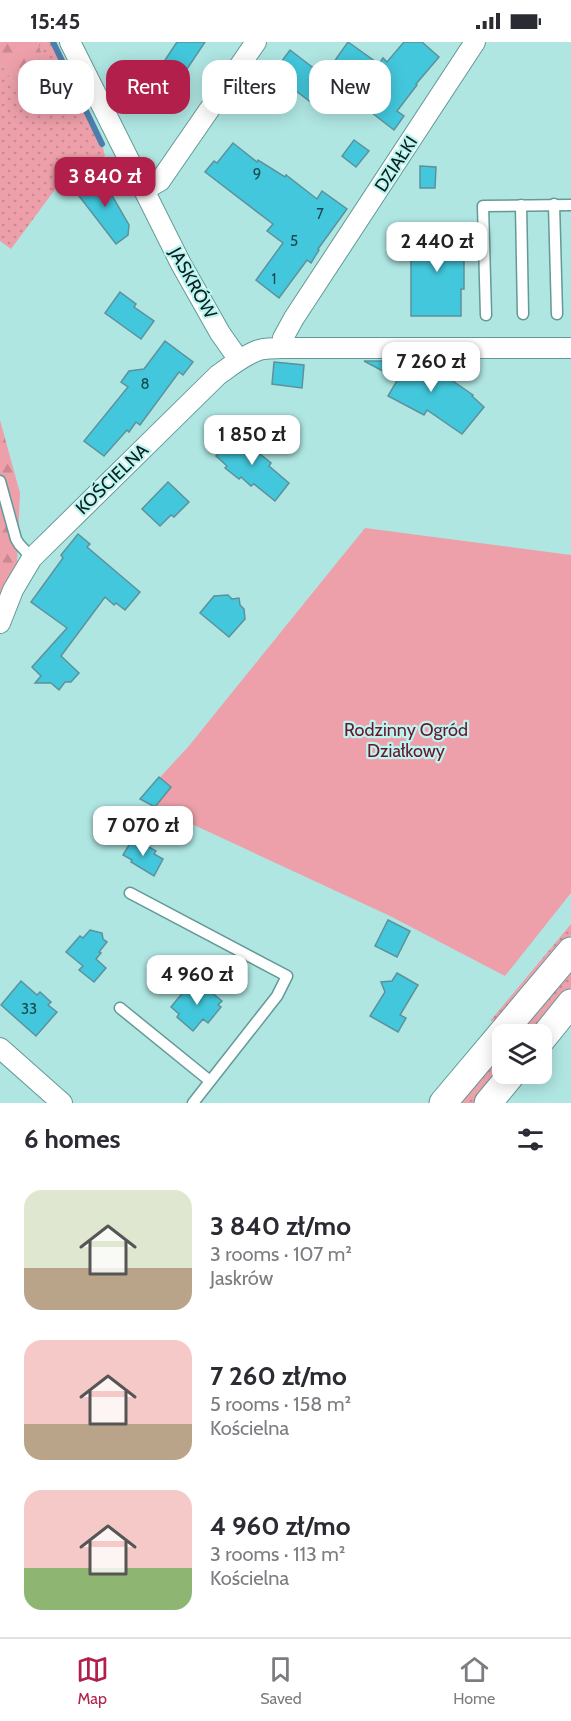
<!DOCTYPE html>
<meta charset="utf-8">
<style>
:root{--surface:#fff;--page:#f7f7f7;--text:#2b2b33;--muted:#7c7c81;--line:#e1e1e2;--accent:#b11f4a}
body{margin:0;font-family:Cabin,sans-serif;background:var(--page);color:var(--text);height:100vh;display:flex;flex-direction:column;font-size:22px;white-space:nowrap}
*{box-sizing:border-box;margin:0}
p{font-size:20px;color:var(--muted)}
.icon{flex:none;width:33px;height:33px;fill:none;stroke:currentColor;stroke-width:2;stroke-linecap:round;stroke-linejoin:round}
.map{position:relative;height:1061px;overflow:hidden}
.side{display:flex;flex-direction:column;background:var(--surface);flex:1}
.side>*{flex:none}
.banner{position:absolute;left:18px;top:18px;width:536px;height:54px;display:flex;gap:12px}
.buttons{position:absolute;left:492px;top:982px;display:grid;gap:12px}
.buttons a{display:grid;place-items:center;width:60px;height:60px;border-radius:12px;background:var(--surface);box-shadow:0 3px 15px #0003;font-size:30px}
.price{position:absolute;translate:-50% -51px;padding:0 14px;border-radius:12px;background:#fff;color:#222;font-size:20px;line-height:39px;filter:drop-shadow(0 2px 3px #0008)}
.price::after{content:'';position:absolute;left:50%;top:36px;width:18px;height:14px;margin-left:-9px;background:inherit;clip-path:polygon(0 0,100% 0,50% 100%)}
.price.on{background:var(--accent);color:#fff}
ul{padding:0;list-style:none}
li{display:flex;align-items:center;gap:18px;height:150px;padding:0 24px}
li span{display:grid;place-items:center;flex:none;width:168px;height:120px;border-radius:18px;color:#555}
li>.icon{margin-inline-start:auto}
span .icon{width:72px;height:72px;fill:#fffc;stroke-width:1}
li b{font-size:26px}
h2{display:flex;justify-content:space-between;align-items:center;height:72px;padding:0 24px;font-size:26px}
.tag{padding:0 21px;border-radius:18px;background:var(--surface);box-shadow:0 3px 15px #0003;font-size:21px;line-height:54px}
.tag.on{background:var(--accent);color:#fff}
.status{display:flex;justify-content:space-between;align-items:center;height:42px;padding:0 30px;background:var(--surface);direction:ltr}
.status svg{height:16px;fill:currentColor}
.tab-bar{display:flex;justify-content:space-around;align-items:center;height:84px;border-top:2px solid var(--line);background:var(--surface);font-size:16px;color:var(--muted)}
.tab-bar a{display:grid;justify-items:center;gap:3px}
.tab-bar .on{color:var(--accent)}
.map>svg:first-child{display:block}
</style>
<div class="status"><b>15:45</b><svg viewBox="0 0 49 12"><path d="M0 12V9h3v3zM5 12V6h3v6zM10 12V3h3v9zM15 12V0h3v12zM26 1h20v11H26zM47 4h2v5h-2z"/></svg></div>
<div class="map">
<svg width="571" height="1061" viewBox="0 0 571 1061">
<defs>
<pattern id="grass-dots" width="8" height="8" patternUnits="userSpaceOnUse" patternTransform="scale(1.5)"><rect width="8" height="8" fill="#eda0aa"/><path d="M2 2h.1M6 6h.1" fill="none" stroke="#ca8992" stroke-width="1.8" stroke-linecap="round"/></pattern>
<pattern id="forest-firs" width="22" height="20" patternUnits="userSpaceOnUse" patternTransform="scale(1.5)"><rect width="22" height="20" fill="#eda0aa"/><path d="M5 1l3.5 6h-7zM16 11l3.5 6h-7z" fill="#ca8992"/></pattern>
</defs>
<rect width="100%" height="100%" fill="#afe6e2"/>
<g fill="url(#grass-dots)">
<polygon points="38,0 54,0 102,101 105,114 59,142 11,207 0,199 0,21 18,46 44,73 47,30"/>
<polygon points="571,882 571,893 498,979 490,979"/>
<polygon points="571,925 571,945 531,993 513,993"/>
<polygon points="502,1006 502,1026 474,1061 456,1061"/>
</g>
<g fill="url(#forest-firs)">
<polygon points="0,0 38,0 47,30 58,38 57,62 43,73 18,46 0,21"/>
<polygon points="0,378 20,451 17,521 0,565"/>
</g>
<polygon fill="#eda0aa" points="365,486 571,513 571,851 505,934 390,874 155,765 140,757 188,705"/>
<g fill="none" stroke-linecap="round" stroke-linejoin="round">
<polyline stroke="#4c7eab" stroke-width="6" points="53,0 102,102"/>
</g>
<g fill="#43c7dc" stroke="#5d919b" stroke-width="1.5">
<polygon points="177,0 205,0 173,48 153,36"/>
<polygon points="348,0 379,22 383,16 387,20 404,0 422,0 439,15 416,42 417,43 397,69 404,74 394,88 354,57 346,66 327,52 317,65 273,31 290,8 324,34"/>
<polygon points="354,98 369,109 356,125 342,114"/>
<polygon points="233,101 257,120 258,118 285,135 286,133 317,157 322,149 347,167 318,207 319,208 311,221 307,218 279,256 256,238 283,201 267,189 273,182 205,130 214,119 217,121"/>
<polygon points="420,124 436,125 435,146 420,146"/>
<polygon points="99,131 129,183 128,193 116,202 79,154 87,148 83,141"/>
<polygon points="411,188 462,188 461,215 464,215 464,247 461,247 461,274 411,274"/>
<polygon points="120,250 136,262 134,265 154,279 141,297 105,271"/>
<polygon points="165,299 193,320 183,333 179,330 140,383 136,380 129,390 127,388 104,414 84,399 128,345 121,340 129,329 144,327"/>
<polygon points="364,319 424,319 473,353 472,354 484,365 462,392 427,368 424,373 388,354 398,337"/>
<polygon points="274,320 304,323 302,346 272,342"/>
<polygon points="236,391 247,401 250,397 263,409 260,412 271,421 269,424 289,441 275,459 254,442 251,444 241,435 239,437 225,426 227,424 216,414"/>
<polygon points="168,440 189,460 174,475 171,473 160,484 142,467"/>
<polygon points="78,492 90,502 87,505 140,550 125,568 116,561 114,563 105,555 61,614 79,631 71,640 65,640 59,648 51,641 35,641 41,634 32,625 67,586 31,560 63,516 61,513"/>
<polygon points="228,553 232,557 239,556 240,563 244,567 245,577 229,595 200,571 214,554"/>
<polygon points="159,735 171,745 155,765 140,757"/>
<polygon points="132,798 141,803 142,801 156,809 154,812 163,817 154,834 131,820 132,818 123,813"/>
<polygon points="388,878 410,889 397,915 375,904"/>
<polygon points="90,888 102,891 103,897 107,900 99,910 101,911 96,917 106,926 94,940 79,928 83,924 66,910 80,894 83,896"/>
<polygon points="397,931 418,943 400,973 406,976 398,990 370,974 385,950 381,940 392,939"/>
<polygon points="21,939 37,953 40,950 51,960 48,963 57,970 36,994 1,963"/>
<polygon points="200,941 222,959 218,963 221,965 208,981 203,977 193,989 177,975 179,972 171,965 189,943 195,948"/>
</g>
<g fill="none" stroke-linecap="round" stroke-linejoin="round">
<g stroke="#639996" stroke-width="13">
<g id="lane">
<polyline points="554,162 557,272"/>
<polyline points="521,163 523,272"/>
<polyline points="486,273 483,164 571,163"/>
<polyline points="0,439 16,497 19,502 32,516"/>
<polyline points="130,851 287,934 277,954 193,1061"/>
<polyline points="120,966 210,1039"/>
</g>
</g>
<g stroke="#639996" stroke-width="22">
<g id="street">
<polyline points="70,0 181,222 220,291 239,318"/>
<polyline points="144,148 160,139 256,0"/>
<polyline points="283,306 283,296 294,276 475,0"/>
<path d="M0,581L13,548L32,516L218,333C231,324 244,313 259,308C266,306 275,306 283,306H571"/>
<polyline points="0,1006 62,1061"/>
</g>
</g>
<g stroke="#639996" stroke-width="29">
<g id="secondary">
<polyline points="542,997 571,961"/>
<polyline points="443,1061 571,909"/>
<polyline points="488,1061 512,1032"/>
</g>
</g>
<use href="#lane" stroke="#fff" stroke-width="10"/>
<use href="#street" stroke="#fff" stroke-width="20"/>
<use href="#secondary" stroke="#fff" stroke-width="27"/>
</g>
<g text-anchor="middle" stroke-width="4.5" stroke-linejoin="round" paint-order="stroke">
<g font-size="15" fill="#18494e">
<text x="257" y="137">9</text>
<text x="320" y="177">7</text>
<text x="294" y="204">5</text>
<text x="274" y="242">1</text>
<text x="145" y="347">8</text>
<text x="29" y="972">33</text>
</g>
<g font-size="18" fill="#091f1e" stroke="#bcf4f0">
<text transform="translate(396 122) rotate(-57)" y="6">DZIAŁKI</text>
<text transform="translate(193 241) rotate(61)" y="6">JASKRÓW</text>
<text transform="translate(112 437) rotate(-44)" y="6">KOŚCIELNA</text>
</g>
<g font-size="18" fill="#69162b" stroke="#bcf4f0">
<text x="406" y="694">Rodzinny Ogród<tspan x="406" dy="21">Działkowy</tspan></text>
</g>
</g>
</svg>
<div class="buttons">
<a><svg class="icon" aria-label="layers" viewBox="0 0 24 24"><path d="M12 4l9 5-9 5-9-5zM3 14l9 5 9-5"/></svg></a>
</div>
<b class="price on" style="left:105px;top:166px">3 840 zł</b>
<b class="price" style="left:437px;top:231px">2 440 zł</b>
<b class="price" style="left:431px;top:351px">7 260 zł</b>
<b class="price" style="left:252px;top:424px">1 850 zł</b>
<b class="price" style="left:143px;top:815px">7 070 zł</b>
<b class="price" style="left:197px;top:964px">4 960 zł</b>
<div class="banner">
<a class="tag">Buy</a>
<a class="tag on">Rent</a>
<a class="tag">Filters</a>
<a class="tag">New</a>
</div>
</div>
<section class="side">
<h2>6 homes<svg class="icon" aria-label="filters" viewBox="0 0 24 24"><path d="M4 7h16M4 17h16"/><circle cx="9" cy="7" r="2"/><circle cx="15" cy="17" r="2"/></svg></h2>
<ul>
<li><span style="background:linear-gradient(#dfe7d0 65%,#b9a48a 0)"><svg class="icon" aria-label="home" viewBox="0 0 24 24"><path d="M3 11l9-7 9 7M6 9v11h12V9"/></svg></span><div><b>3 840 zł/mo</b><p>3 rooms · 107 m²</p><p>Jaskrów</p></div></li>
<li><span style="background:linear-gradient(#f6c9c9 70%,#b9a48a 0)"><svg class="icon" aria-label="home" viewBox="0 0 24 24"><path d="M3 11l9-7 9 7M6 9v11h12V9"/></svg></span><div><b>7 260 zł/mo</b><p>5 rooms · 158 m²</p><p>Kościelna</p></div></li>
<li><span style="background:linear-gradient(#f6c9c9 65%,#8fb573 0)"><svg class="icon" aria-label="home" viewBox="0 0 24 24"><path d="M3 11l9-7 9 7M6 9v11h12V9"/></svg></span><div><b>4 960 zł/mo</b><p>3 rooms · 113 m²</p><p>Kościelna</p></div></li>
</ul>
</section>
<nav class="tab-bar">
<a class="on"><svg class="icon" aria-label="map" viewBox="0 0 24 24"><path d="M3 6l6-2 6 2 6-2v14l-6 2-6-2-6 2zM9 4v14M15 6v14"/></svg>Map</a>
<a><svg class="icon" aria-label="saved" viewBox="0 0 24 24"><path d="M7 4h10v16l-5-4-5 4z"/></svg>Saved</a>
<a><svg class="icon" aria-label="home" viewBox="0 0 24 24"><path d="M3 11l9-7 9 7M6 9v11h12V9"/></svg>Home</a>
</nav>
